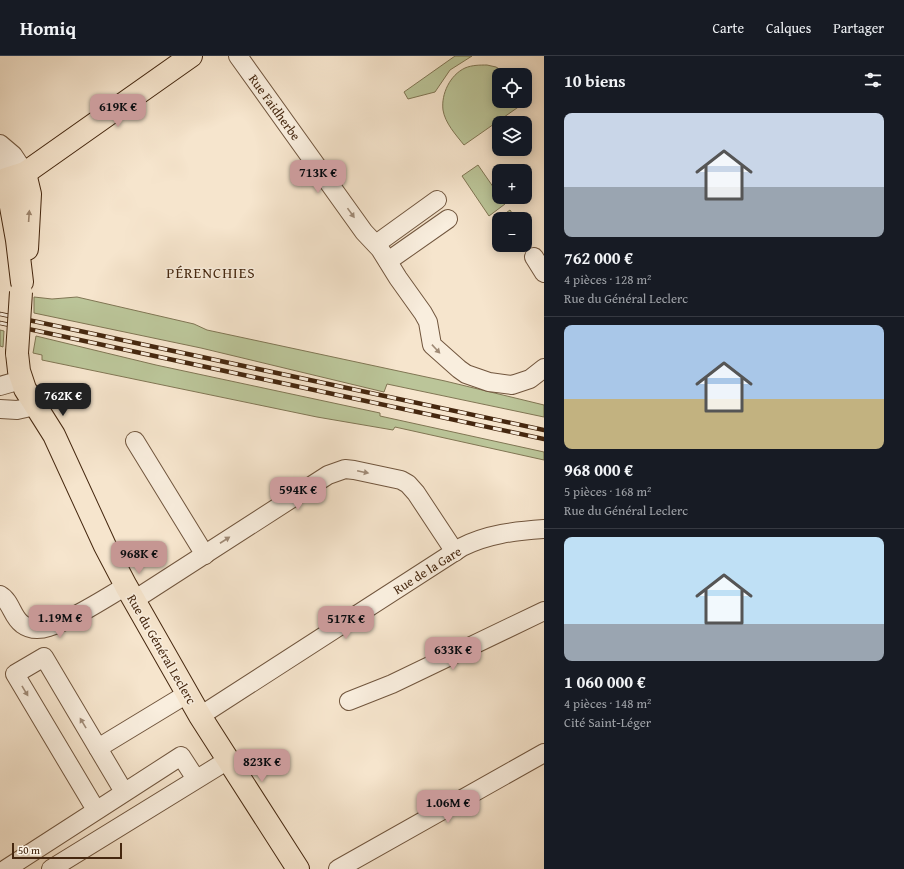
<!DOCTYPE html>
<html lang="fr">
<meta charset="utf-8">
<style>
:root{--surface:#171b24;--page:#242831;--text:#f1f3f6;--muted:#9ea1a6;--line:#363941;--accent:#c59692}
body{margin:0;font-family:"Gentium Book Plus",serif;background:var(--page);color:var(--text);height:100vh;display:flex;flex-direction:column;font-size:15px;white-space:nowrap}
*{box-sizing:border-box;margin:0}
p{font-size:13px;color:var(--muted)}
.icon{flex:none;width:22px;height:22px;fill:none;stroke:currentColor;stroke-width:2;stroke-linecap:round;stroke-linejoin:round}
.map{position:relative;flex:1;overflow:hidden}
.panel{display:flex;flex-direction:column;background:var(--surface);width:360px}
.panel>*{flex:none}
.controls{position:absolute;left:492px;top:12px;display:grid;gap:8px}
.controls a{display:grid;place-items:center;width:40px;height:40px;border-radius:8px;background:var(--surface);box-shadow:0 2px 10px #0003;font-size:20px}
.scale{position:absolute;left:12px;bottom:10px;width:110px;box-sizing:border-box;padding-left:4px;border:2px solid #45270f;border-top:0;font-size:11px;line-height:14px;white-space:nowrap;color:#45270f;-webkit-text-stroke:3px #f9eede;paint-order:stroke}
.price{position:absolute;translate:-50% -34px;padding:0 9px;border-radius:8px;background:var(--accent);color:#111;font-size:13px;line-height:26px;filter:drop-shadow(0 1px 2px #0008)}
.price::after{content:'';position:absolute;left:50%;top:24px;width:12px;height:9px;margin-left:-6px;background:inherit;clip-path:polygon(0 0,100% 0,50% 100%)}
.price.active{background:#222;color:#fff}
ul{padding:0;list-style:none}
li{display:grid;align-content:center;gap:8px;height:212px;padding:0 20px}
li+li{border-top:1px solid var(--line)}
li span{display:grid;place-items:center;height:124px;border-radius:8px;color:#555}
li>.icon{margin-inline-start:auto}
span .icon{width:72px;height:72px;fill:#fffc;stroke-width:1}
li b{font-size:17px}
h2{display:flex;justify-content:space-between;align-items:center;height:48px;padding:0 20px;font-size:17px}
header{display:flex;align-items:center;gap:24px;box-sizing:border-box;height:56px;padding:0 20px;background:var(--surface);border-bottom:1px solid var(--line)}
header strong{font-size:19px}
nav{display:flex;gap:22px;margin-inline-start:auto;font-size:14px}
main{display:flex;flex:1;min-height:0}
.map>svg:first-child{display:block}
</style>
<header>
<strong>Homiq</strong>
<nav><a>Carte</a><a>Calques</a><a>Partager</a></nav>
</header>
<main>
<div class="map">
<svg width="544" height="813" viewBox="0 0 544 813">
<rect width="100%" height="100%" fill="#f6e5cd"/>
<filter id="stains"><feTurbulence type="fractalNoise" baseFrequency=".005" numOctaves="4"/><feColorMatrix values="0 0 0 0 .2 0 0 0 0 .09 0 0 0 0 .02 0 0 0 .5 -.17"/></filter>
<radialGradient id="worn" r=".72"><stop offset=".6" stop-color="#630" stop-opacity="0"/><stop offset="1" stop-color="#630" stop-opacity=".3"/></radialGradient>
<g fill="#bbc599" stroke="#807654">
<polygon points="455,0 472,0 450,14 435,36 408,43 404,36"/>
<path d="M487,9L496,11L509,19H499V45H525V42L527,45L464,89C456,79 445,67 443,54C441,38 450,19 465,12C472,9 480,9 487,9Z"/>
<polygon points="478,109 505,148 489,160 462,120"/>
<polygon points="510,154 516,163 499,163 499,167 495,169 493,166"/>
<polygon points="34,241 52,243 77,241 194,268 207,274 445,325 544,349 544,361 387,328 384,336 201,292 34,257"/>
<polygon points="0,274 4,275 3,291 0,290"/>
<polygon points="36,280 156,309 380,357 380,360 544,396 544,404 395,371 393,374 317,361 42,304 42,299 33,297"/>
</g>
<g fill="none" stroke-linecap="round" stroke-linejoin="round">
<g stroke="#71563e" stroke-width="20">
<g id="minor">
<polyline points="238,0 364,176 380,193 398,222 423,257 428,266 432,289 459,313 466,318 489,326 512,329 530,323 544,312"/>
<polyline points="0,88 13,99 25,117"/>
<polyline points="0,94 6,123"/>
<polyline points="376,188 437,144"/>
<polyline points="534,201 544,217"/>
<polyline points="388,205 448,163"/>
<polyline points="0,330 21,324"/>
<polyline points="0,353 17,354 35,350"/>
<polyline points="135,385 205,499"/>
<path d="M0,539C11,545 12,561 22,568C30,574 40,574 49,571C72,564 104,543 126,530"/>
<polyline points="134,544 328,419 345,413 354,414 401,424 408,428 416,437 455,496"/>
<polyline points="349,645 392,628 544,555"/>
<path d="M200,660L462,491C488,478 515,475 544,473"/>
<polyline points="98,692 187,638"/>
<polyline points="96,754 15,618 44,601 124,736"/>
<polyline points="6,813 181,700 196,723"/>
<polyline points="51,813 228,704"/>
<polyline points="338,813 544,697"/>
</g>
</g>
<g stroke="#45270f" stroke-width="24">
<g id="major">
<polyline points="25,117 30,138 27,193"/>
<polyline points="22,226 17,184 6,123 25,117 191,0"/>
<polyline points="17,297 19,315 25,333 54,379 105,490 126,530 200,660 298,813"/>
</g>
</g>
<use href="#minor" stroke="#f9eede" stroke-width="18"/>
<use href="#major" stroke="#f6e5cd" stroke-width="22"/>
<g stroke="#45270f" stroke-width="4.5">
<g id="rail">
<polyline points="0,258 544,374"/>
<polyline points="0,267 544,383"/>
</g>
</g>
<use href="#rail" stroke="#f9eede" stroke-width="3" stroke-dasharray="9" stroke-linecap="butt"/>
<g stroke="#45270f" stroke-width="24" stroke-linecap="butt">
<polyline id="major-bridge" points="17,297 21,236"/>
</g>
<use href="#major-bridge" stroke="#f6e5cd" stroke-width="22"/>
</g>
<defs><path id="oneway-solid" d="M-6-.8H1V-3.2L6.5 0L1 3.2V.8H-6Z"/></defs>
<g fill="#9f8a76">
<use href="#oneway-solid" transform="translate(351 157) rotate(54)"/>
<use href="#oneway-solid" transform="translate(436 293) rotate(47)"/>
<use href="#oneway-solid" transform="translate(363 416) rotate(12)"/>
<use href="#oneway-solid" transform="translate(225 484) rotate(-33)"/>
<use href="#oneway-solid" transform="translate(25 635) rotate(59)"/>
<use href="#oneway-solid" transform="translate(83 667) rotate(-121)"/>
</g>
<use fill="#9e866e" href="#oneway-solid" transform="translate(29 160) rotate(-86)"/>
<g text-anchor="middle" stroke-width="3" stroke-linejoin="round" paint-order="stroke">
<g font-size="13" fill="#45270f" stroke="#f9eede">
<text transform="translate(275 51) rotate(54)" y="5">Rue Faidherbe</text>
<text transform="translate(427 514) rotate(-32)" y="5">Rue de la Gare</text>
<text transform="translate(162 593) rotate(60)" y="5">Rue du Général Leclerc</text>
</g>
<g font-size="15" letter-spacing="1" fill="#45270f" stroke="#f9eede">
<text x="211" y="222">PÉRENCHIES</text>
</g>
</g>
<rect width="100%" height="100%" filter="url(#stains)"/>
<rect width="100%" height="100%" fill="url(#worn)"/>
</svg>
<div class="controls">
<a><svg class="icon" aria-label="locate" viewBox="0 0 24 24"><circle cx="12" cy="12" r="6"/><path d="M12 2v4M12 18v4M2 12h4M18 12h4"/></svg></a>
<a><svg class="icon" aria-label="layers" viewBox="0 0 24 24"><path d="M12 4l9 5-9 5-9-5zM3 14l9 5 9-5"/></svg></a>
<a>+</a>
<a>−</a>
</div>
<div class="scale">50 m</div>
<b class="price" style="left:118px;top:72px">619K €</b>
<b class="price" style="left:318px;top:138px">713K €</b>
<b class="price active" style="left:63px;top:361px">762K €</b>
<b class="price" style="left:298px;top:455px">594K €</b>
<b class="price" style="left:139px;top:519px">968K €</b>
<b class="price" style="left:60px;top:583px">1.19M €</b>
<b class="price" style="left:346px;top:584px">517K €</b>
<b class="price" style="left:453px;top:615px">633K €</b>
<b class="price" style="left:262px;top:727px">823K €</b>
<b class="price" style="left:448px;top:768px">1.06M €</b>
</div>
<section class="panel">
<h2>10 biens<svg class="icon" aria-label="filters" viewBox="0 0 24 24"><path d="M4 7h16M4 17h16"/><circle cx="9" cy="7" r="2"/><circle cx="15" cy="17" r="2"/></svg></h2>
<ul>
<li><span style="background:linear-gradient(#c9d6e8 60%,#9aa5b1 0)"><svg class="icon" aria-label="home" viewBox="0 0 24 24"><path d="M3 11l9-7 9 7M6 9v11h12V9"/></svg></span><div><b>762 000 €</b><p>4 pièces · 128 m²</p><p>Rue du Général Leclerc</p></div></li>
<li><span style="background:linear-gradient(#a9c7e8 60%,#c2b280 0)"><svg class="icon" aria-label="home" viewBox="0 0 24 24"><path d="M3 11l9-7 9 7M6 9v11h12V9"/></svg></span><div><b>968 000 €</b><p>5 pièces · 168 m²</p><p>Rue du Général Leclerc</p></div></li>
<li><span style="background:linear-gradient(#bfe0f5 70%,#9aa5b1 0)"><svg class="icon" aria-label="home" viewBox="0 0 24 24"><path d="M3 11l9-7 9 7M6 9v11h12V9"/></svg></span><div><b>1 060 000 €</b><p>4 pièces · 148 m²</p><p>Cité Saint-Léger</p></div></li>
</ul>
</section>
</main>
